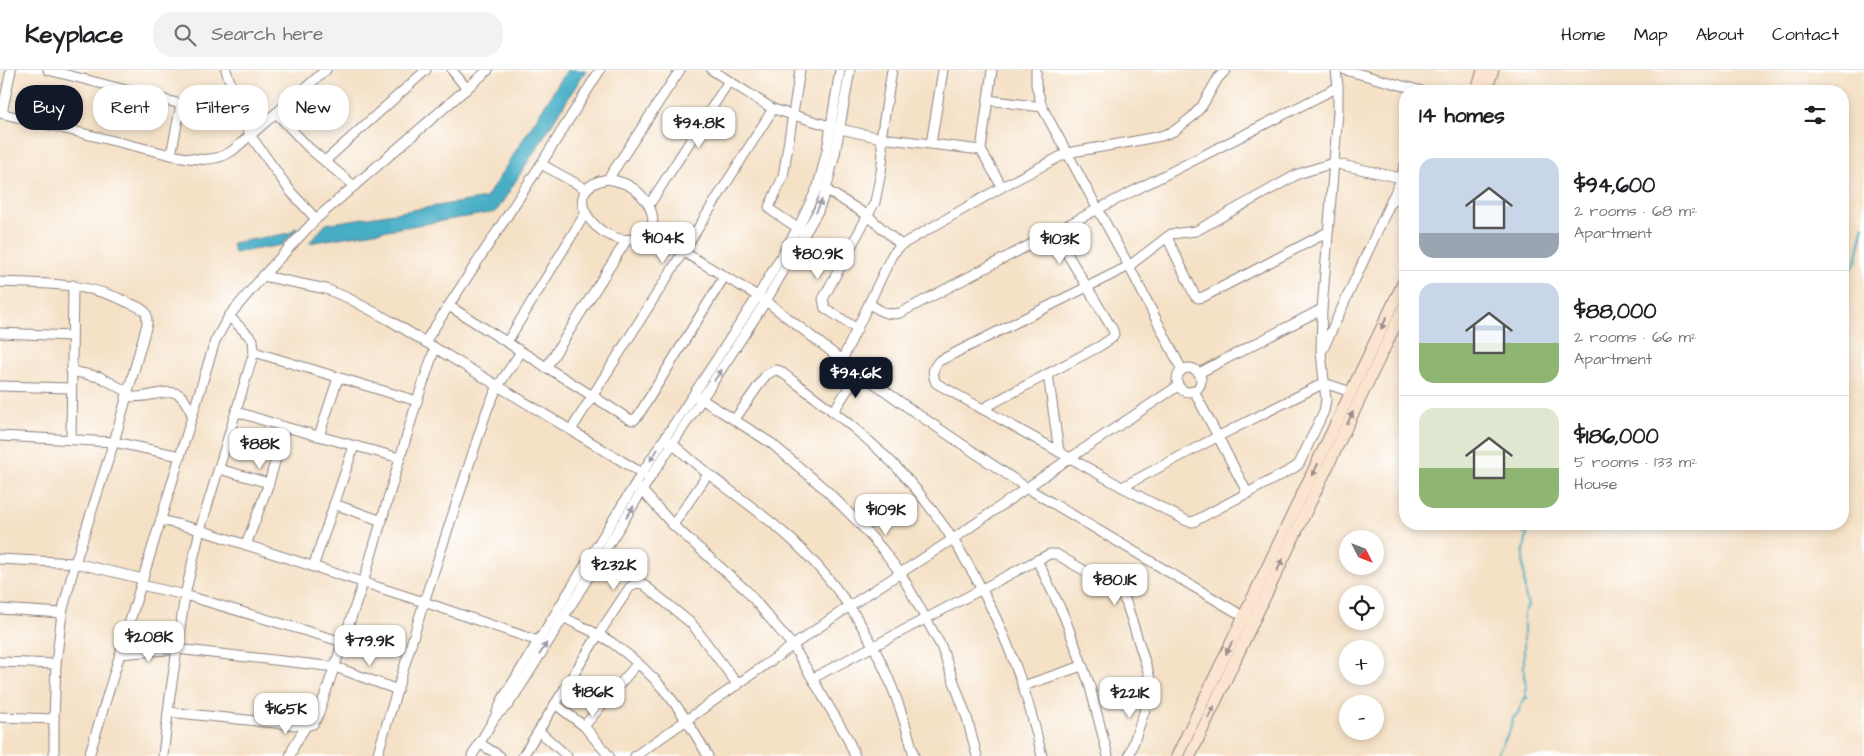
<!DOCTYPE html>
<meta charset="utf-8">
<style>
:root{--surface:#fff;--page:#f2f2f2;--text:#202124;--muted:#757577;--line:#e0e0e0;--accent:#111827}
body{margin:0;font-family:"Architects Daughter",sans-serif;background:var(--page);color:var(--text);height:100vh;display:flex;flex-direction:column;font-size:19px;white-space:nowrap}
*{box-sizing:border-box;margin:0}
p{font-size:16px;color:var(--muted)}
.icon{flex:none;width:28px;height:28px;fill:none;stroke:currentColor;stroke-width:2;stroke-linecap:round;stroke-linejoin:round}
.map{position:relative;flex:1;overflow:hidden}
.panel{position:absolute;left:1399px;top:15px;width:450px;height:445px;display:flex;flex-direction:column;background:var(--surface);border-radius:20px;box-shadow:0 2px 8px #0003}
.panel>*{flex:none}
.guide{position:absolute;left:15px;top:15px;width:475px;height:45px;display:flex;gap:10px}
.needle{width:32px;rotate:132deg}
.fabs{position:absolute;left:1339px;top:460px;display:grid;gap:10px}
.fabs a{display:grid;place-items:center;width:45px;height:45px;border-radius:50%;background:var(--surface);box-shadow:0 2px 8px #0003;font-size:25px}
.price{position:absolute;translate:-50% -42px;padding:0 11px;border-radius:10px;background:#fff;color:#222;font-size:16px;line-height:32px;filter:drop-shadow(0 1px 2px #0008)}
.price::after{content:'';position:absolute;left:50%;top:30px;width:15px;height:11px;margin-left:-8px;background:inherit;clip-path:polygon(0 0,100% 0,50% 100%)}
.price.selected{background:var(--accent);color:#fff}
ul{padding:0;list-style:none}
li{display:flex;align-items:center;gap:15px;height:125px;padding:0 20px}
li+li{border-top:1px solid var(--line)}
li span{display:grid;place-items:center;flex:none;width:140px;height:100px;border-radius:15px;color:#555}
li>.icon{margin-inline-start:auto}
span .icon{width:60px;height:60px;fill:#fffc;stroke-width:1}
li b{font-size:21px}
h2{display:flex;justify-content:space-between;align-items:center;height:60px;padding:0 20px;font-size:21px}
.pill{padding:0 18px;border-radius:20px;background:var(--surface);box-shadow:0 2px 8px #0003;font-size:18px;line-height:45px}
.pill.selected{background:var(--accent);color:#fff}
header{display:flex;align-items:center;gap:30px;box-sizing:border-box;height:70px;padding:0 25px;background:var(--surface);border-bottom:1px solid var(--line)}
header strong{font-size:24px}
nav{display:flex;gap:28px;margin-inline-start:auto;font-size:18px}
.search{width:350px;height:45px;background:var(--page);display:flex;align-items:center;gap:12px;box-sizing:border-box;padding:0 18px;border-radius:20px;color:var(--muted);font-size:19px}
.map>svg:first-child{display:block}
</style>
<header>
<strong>Keyplace</strong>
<div class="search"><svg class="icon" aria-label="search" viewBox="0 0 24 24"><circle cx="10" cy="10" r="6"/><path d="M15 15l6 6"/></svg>Search here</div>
<nav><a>Home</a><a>Map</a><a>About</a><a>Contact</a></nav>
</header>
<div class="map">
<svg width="1864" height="686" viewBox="0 0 1864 686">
<rect width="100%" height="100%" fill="#fff"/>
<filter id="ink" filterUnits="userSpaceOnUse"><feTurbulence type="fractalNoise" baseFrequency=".02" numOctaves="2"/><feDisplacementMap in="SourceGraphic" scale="10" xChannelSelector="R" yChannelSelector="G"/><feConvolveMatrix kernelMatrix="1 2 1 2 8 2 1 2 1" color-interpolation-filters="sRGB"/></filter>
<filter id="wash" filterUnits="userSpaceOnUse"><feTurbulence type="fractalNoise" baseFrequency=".0096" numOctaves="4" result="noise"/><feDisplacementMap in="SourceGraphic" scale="20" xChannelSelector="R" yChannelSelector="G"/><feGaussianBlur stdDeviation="1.12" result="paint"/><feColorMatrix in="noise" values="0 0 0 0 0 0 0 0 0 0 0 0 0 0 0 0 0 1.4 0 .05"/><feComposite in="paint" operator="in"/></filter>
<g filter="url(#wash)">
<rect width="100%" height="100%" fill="#f5e1c6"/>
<g fill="#47aec6" stroke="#346880">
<polygon points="567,0 586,0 496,142 309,173 326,154 486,128"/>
<polygon points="295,158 298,158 282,175 234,183 232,173 290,163"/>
</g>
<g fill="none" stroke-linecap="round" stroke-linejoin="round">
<g stroke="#47aec6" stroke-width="2">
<polyline points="1842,214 1856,192 1864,155"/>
<polyline points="1496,686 1510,660 1512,650 1519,641 1523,630 1527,628 1525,624 1527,617 1524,607 1524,543 1528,535 1525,525 1523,486 1527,465 1520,460 1518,454"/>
</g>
</g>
</g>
<g filter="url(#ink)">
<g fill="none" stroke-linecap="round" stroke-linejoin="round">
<g stroke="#8c8280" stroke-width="11">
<g id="minor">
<polyline points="48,0 181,34 171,85"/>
<polyline points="226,0 241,44 250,65 291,122 316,149"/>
<polyline points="452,0 467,19"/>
<polyline points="712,0 773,39 840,59 881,68 981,80"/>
<polyline points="800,0 783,107 769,137 772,141 801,160"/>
<polyline points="992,0 981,80 1002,117"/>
<polyline points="1036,0 1036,15 1042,37 1129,196 1182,300"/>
<path d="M1336,0L1338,17V42L1322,239L1321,282L1326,330L1324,341L1299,394L1294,398L1193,452L1187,451L1122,417L936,313C932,303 932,299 939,291L1129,196L1171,164L1196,161L1298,104L1333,93L1401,108"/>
<polyline points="1345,0 1422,21"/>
<polyline points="988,30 1042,37"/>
<path d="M0,43L171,85C193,89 213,94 232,81L326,0"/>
<polyline points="2,43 11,0"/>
<polyline points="276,43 309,78 354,116"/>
<polyline points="931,74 943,0"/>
<polyline points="325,91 426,0"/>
<polyline points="541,94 586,119"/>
<path d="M608,109C618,111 626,113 633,118C653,132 665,163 633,169C599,176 553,119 608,109Z"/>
<polyline points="608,109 680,0"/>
<polyline points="823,118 867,145 901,175"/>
<polyline points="1391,130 1405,132"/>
<polyline points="649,135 729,11"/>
<polyline points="650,162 766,231 842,290 913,341 1027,418 1248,549"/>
<polyline points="1167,167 1195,226 1198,228 1203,227 1326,163"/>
<polyline points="263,206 316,149 488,0"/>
<path d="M0,212C45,214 88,212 129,233C134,235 143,238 146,243C147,246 147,250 147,254L114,372L75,493L62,543L56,594L54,649L0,647"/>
<path d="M869,233C880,241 886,246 900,243L1098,139L1338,17"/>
<polyline points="449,236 629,349 634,350 638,346 724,207"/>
<polyline points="857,259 825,238 823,229 875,132 881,102 883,85 881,68 892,0"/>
<polyline points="0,263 72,266"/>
<polyline points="425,272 541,94 600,0"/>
<polyline points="507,272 585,144"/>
<polyline points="1323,279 1399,114 1405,95"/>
<polyline points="842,290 892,185 901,175 1002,117 1067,83 1130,72 1161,66 1174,61 1192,47 1202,36 1218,8 1226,0"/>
<circle cx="1189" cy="310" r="12"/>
<polyline points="546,298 626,171"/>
<polyline points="71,301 100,307 128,322"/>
<polyline points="1199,303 1322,239"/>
<polyline points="1048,304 1059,382"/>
<polyline points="0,316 70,318"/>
<polyline points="1194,321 1248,424"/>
<path d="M126,327C135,327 143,327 151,325C177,320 180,319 192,344"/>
<polyline points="698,327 771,373 826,420 857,451 883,480 901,504 941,576 967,648 977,686"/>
<polyline points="417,331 435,278"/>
<polyline points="982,339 1100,276 1112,268 1114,264 1113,260 1054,162"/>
<polyline points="237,342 285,357 269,413 246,475"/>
<polyline points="833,342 859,302"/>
<path d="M735,349L766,305L775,300L780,301C822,333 866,364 902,403C973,482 1019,583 1042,686"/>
<polyline points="285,357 400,388"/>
<polyline points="571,360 773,39"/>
<polyline points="0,366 114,372 180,386"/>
<polyline points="319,366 338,308"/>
<polyline points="71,369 73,215"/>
<polyline points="670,372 708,404"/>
<polyline points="219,399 269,413"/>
<path d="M639,417L673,455L708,404C736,425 766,446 792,470C856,530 893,601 914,686"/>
<polyline points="1122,417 1217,367 1324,313 1351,322"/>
<polyline points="334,434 382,451"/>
<polyline points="161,450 200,460 424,532 538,571"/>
<polyline points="673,455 746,520 793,576 847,667 855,686"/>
<polyline points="0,489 75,493 143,509"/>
<polyline points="1037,490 1064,546 1089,613 1108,686"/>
<polyline points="313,497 354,376"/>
<polyline points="141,515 185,525 343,572"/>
<polyline points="0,539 62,543"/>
<path d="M559,545C576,554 595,562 611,572C658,605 680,637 708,686"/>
<polyline points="120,584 177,579 335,597 398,620"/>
<polyline points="0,592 56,594"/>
<polyline points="813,608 1037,490 1050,484 1056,484 1119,521 1126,532 1152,614 1152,619 1129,686"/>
<polyline points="1023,616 1082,596"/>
<polyline points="555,634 584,656 609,686"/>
<polyline points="168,642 306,656 313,654 317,648 363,513 417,331 254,282"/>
<polyline points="497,645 508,635 522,614 650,408 766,231 818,141 826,120 835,84 850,0"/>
<polyline points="584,656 638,593"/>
<polyline points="539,661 567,686"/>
<polyline points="479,673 500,686"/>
<polyline points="54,686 54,649"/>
<polyline points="89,686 215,271 229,246 263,206 326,219 348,228 389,250 650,408"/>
<polyline points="163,686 170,626 185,525 200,460 254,282 253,270 229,246"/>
<polyline points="290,686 294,676 306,656"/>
<polyline points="377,686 424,532 487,340 498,316 521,282"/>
<polyline points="472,686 495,647 502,630 642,403 758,226 800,154 818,116 827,80 840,0"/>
<polyline points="523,686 598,565 630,517 636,513 643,514 692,554 738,615"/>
<polyline points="635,686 848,537 953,469 1070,388 1178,316"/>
</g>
</g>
<g stroke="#8c8280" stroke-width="13">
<g id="secondary">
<polyline points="1477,21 1483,0"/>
<polyline points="1486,21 1493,0"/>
<polyline points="1177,686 1405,209"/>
<polyline points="1190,686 1253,552 1405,235"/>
</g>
</g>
<use href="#minor" stroke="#fff" stroke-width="9"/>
<use href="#secondary" stroke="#fce5d0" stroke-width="11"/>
</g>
<defs><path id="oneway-solid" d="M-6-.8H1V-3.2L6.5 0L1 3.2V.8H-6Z" transform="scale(1.25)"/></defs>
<g fill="#9c9ca7">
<use href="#oneway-solid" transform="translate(819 136) rotate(-66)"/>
<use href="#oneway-solid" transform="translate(718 305) rotate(-57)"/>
<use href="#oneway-solid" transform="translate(654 385) rotate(123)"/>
<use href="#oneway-solid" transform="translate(630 442) rotate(-58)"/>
<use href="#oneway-solid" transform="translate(543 579) rotate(-58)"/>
</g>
<g fill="#9a8d8d">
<use href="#oneway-solid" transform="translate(1384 253) rotate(115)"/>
<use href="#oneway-solid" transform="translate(1350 348) rotate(-64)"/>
<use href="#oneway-solid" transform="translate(1315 400) rotate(115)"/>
<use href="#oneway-solid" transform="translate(1280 495) rotate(-64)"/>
<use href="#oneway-solid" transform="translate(1229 578) rotate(116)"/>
<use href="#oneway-solid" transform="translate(1211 642) rotate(-65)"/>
</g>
</g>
</svg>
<div class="fabs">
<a><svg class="needle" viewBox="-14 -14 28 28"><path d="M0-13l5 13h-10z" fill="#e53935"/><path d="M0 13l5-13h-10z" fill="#757577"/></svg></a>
<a><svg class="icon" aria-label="locate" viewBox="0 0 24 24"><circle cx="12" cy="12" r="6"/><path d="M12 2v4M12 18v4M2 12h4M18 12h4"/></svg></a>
<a>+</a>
<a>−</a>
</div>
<b class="price" style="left:699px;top:79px">$94.8K</b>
<b class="price" style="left:663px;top:194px">$104K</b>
<b class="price" style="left:1060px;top:195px">$103K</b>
<b class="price" style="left:818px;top:210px">$80.9K</b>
<b class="price selected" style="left:856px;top:329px">$94.6K</b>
<b class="price" style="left:260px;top:400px">$88K</b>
<b class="price" style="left:886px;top:466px">$109K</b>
<b class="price" style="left:614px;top:521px">$232K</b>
<b class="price" style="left:1115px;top:536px">$80.1K</b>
<b class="price" style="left:149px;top:593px">$208K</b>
<b class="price" style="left:370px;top:597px">$79.9K</b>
<b class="price" style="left:593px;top:648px">$186K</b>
<b class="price" style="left:1130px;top:649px">$221K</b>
<b class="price" style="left:286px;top:665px">$165K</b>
<div class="guide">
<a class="pill selected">Buy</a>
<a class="pill">Rent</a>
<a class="pill">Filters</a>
<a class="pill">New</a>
</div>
<section class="panel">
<h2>14 homes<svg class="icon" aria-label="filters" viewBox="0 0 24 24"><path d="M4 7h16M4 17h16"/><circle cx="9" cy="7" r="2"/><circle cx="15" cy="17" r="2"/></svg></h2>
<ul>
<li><span style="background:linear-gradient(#c9d6e8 75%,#9aa5b1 0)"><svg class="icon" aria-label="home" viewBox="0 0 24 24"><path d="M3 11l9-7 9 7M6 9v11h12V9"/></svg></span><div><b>$94,600</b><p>2 rooms · 68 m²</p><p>Apartment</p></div></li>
<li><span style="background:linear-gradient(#c9d6e8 60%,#8fb573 0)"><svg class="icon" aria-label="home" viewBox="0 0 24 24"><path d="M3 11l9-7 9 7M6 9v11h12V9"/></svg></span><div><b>$88,000</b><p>2 rooms · 66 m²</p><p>Apartment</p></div></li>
<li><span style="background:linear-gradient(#dfe7d0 60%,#8fb573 0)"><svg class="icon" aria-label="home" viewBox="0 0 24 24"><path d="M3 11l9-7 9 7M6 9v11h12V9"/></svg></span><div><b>$186,000</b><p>5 rooms · 133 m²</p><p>House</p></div></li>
</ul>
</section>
</div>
